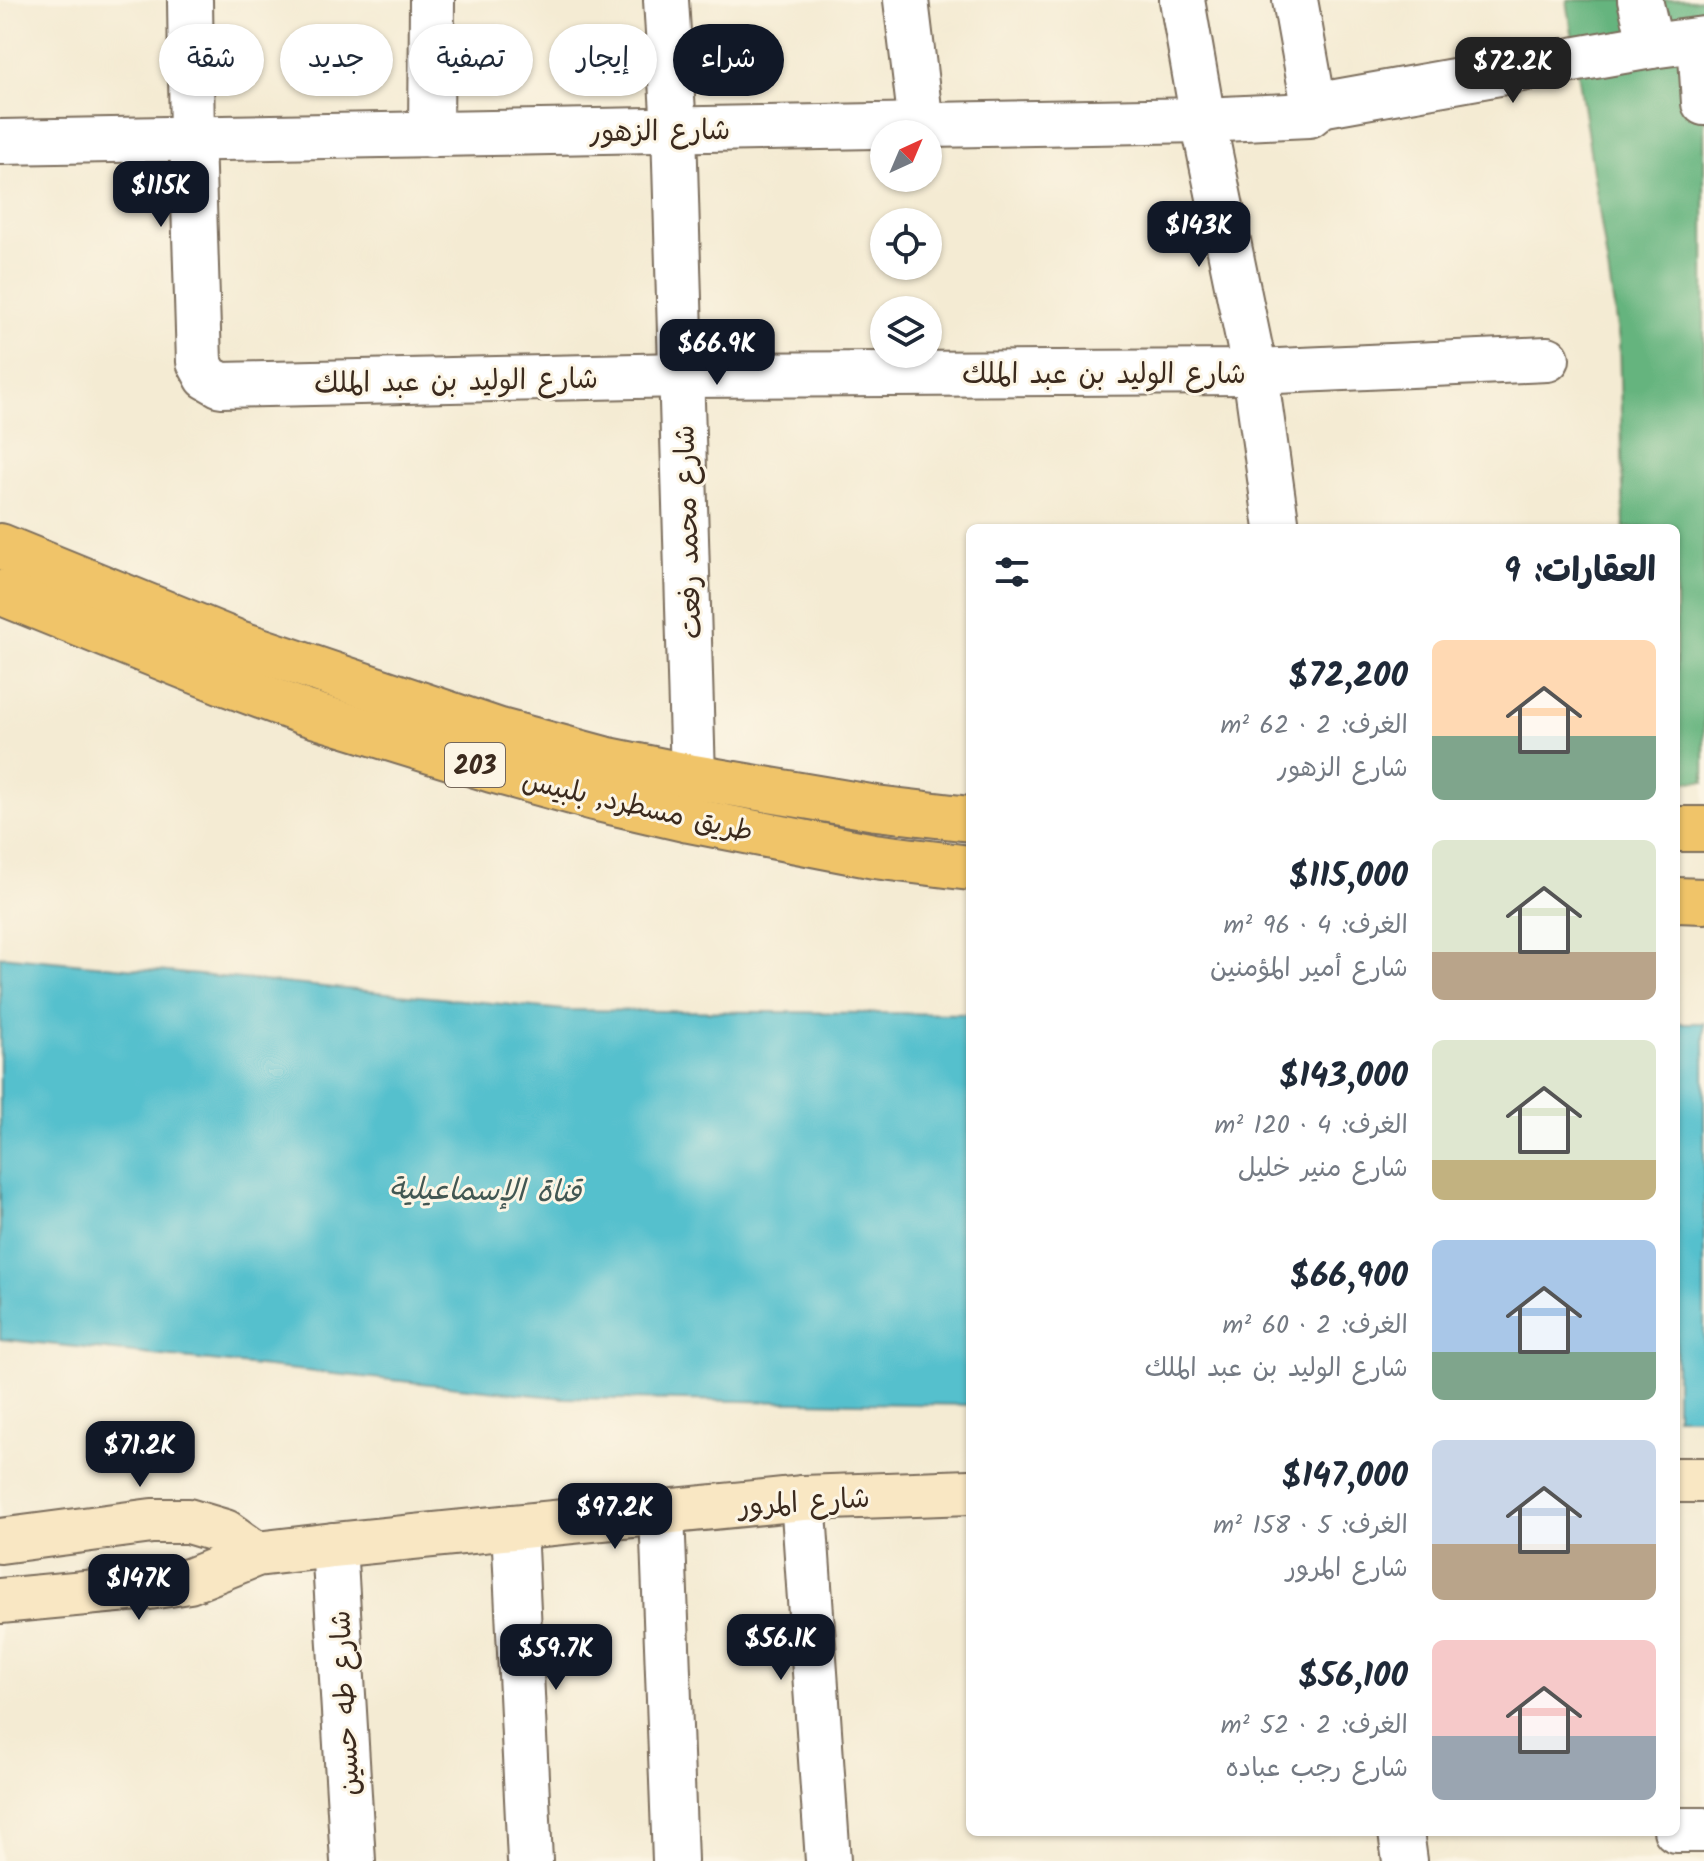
<!DOCTYPE html>
<html lang="ar">
<meta charset="utf-8">
<style>
:root{--surface:#fff;--page:#f2f2f3;--text:#1f2937;--muted:#747a83;--accent:#111827}
body{margin:0;font-family:Kalam,"Playpen Sans Arabic",sans-serif;background:var(--page);color:var(--text);direction:rtl;height:100vh;display:flex;flex-direction:column;font-size:30px;white-space:nowrap}
*{box-sizing:border-box;margin:0}
p{font-size:26px;color:var(--muted)}
.icon{flex:none;width:44px;height:44px;fill:none;stroke:currentColor;stroke-width:2;stroke-linecap:round;stroke-linejoin:round}
.map{position:relative;flex:1;overflow:hidden;direction:ltr}
.sheet{position:absolute;left:966px;top:524px;width:714px;height:1312px;display:flex;flex-direction:column;background:var(--surface);border-radius:12px;box-shadow:0 2px 6px #0004;direction:rtl}
.sheet>*{flex:none}
.guide{position:absolute;left:24px;top:24px;width:760px;height:72px;direction:rtl;display:flex;gap:16px}
.needle{width:52px;rotate:44deg}
.tools{position:absolute;left:870px;top:120px;display:grid;gap:16px}
.tools a{display:grid;place-items:center;width:72px;height:72px;border-radius:50%;background:var(--surface);box-shadow:0 2px 6px #0004;font-size:40px}
.price{position:absolute;translate:-50% -68px;padding:0 18px;border-radius:16px;background:var(--accent);color:#fff;font-size:26px;line-height:52px;filter:drop-shadow(0 2px 4px #0008)}
.price::after{content:'';position:absolute;left:50%;top:48px;width:24px;height:18px;margin-left:-12px;background:inherit;clip-path:polygon(0 0,100% 0,50% 100%)}
.price.current{background:#222;color:#fff}
ul{padding:0;list-style:none}
li{display:flex;align-items:center;gap:24px;height:200px;padding:0 24px}
li span{display:grid;place-items:center;flex:none;width:224px;height:160px;border-radius:12px;color:#555}
li>.icon{margin-inline-start:auto}
span .icon{width:96px;height:96px;fill:#fffc;stroke-width:1}
li b{font-size:34px}
h2{display:flex;justify-content:space-between;align-items:center;height:96px;padding:0 24px;font-size:34px}
.pill{padding:0 28px;border-radius:36px;background:var(--surface);box-shadow:0 2px 6px #0004;font-size:28px;line-height:72px}
.pill.current{background:var(--accent);color:#fff}
.map>svg:first-child{display:block}
</style>
<div class="map">
<svg width="1704" height="1861" viewBox="0 0 1704 1861">
<rect width="100%" height="100%" fill="#fcf5e5"/>
<filter id="ink" filterUnits="userSpaceOnUse"><feTurbulence type="fractalNoise" baseFrequency=".0125" numOctaves="2"/><feDisplacementMap in="SourceGraphic" scale="16" xChannelSelector="R" yChannelSelector="G"/><feConvolveMatrix kernelMatrix="1 2 1 2 8 2 1 2 1" color-interpolation-filters="sRGB"/></filter>
<filter id="wash" filterUnits="userSpaceOnUse"><feTurbulence type="fractalNoise" baseFrequency=".006" numOctaves="4" result="noise"/><feDisplacementMap in="SourceGraphic" scale="32" xChannelSelector="R" yChannelSelector="G"/><feGaussianBlur stdDeviation="1.8" result="paint"/><feColorMatrix in="noise" values="0 0 0 0 0 0 0 0 0 0 0 0 0 0 0 0 0 1.4 0 .05"/><feComposite in="paint" operator="in"/></filter>
<g filter="url(#wash)">
<rect width="100%" height="100%" fill="#f4ebd3"/>
<polygon fill="#65b47e" stroke="#506f4e" stroke-width="2" points="1567,0 1704,0 1704,782 1676,781 1676,528 1624,528 1619,341"/>
<g fill="#54c0cd" stroke="#487576" stroke-width="2">
<polygon points="0,956 565,1010 970,1014 970,1405 564,1398 0,1339"/>
<rect x="1676" y="1023" width="28" height="394"/>
</g>
</g>
<g filter="url(#ink)">
<g fill="none" stroke-linecap="round" stroke-linejoin="round">
<g stroke="#7c6e5d" stroke-width="48">
<g id="minor">
<polyline points="190,0 192,139 199,362 207,377 221,385 682,375 1255,372 1547,359"/>
<polyline points="666,0 674,129 693,777"/>
<polyline points="906,0 921,125"/>
<polyline points="1182,0 1203,120 1255,372 1277,528"/>
<polyline points="1295,0 1314,106"/>
<polyline points="1640,0 1651,46"/>
<polyline points="1700,40 1704,103"/>
<polyline points="1314,106 1651,46 1704,39"/>
<polyline points="431,135 432,0"/>
<polyline points="0,142 1203,120 1309,115 1314,111 1314,106"/>
<polyline points="803,1498 828,1861"/>
<polyline points="662,1512 675,1861"/>
<polyline points="514,1527 530,1861"/>
<polyline points="334,1545 353,1861"/>
<polyline points="1676,1830 1704,1830"/>
<polyline points="1401,1832 1405,1861"/>
</g>
</g>
<g stroke="#7c6e5d" stroke-width="48">
<g id="secondary">
<polyline points="1676,1480 1704,1480"/>
<polyline points="0,1541 152,1521 188,1521 225,1532 256,1554"/>
<polyline points="0,1601 149,1587 189,1581 256,1554 334,1545 803,1498 970,1492"/>
</g>
</g>
<g stroke="#7c6e5d" stroke-width="48">
<g id="primary">
<polyline points="0,546 236,642 500,731 604,759 693,777 876,808 970,819"/>
<polyline points="0,592 223,682 304,712 492,770 594,798 689,820 874,856 970,868"/>
<polyline points="1676,829 1704,829"/>
<polyline points="1676,900 1704,901"/>
</g>
</g>
<use href="#minor" stroke="#fff" stroke-width="44"/>
<use href="#secondary" stroke="#f9e7c3" stroke-width="44"/>
<use href="#primary" stroke="#f0c469" stroke-width="44"/>
</g>
</g>
<g text-anchor="middle" stroke-width="6" stroke-linejoin="round" paint-order="stroke">
<rect fill="#fcf5e5" stroke="#75675a" stroke-width="2" x="445" y="743" width="60" height="44" rx="6"/>
<g font-size="26" font-weight="bold" fill="#3b2a1e">
<text x="475" y="774">203</text>
</g>
<g font-size="28" fill="#3b2a1e" stroke="#fcf5e5">
<text transform="translate(660 130) rotate(-1)" y="10">شارع الزهور</text>
<text x="1104" y="383">شارع الوليد بن عبد الملك</text>
<text transform="translate(456 380) rotate(-1)" y="10">شارع الوليد بن عبد الملك</text>
<text transform="translate(687 532) rotate(-92)" y="10">شارع محمد رفعت</text>
<text transform="translate(638 805) rotate(13)" y="10">طريق مسطرد, بلبيس</text>
<text transform="translate(804 1501) rotate(-4)" y="10">شارع المرور</text>
<text transform="translate(344 1703) rotate(-93)" y="10">شارع طه حسين</text>
</g>
<g font-size="30" font-style="italic" fill="#425753" stroke="#fcf5e5">
<text transform="translate(485 1190) rotate(1)" y="10">قناة الإسماعيلية</text>
</g>
</g>
</svg>
<div class="tools">
<a><svg class="needle" viewBox="-14 -14 28 28"><path d="M0-13l5 13h-10z" fill="#e53935"/><path d="M0 13l5-13h-10z" fill="#747a83"/></svg></a>
<a><svg class="icon" aria-label="locate" viewBox="0 0 24 24"><circle cx="12" cy="12" r="6"/><path d="M12 2v4M12 18v4M2 12h4M18 12h4"/></svg></a>
<a><svg class="icon" aria-label="layers" viewBox="0 0 24 24"><path d="M12 4l9 5-9 5-9-5zM3 14l9 5 9-5"/></svg></a>
</div>
<b class="price current" style="left:1513px;top:105px">$72.2K</b>
<b class="price" style="left:161px;top:229px">$115K</b>
<b class="price" style="left:1199px;top:269px">$143K</b>
<b class="price" style="left:717px;top:387px">$66.9K</b>
<b class="price" style="left:140px;top:1489px">$71.2K</b>
<b class="price" style="left:615px;top:1551px">$97.2K</b>
<b class="price" style="left:139px;top:1622px">$147K</b>
<b class="price" style="left:781px;top:1682px">$56.1K</b>
<b class="price" style="left:556px;top:1692px">$59.7K</b>
<div class="guide">
<a class="pill current">شراء</a>
<a class="pill">إيجار</a>
<a class="pill">تصفية</a>
<a class="pill">جديد</a>
<a class="pill">شقة</a>
</div>
<section class="sheet">
<h2>العقارات: 9<svg class="icon" aria-label="filters" viewBox="0 0 24 24"><path d="M4 7h16M4 17h16"/><circle cx="9" cy="7" r="2"/><circle cx="15" cy="17" r="2"/></svg></h2>
<ul>
<li><span style="background:linear-gradient(#ffd9b3 60%,#7fa58c 0)"><svg class="icon" aria-label="home" viewBox="0 0 24 24"><path d="M3 11l9-7 9 7M6 9v11h12V9"/></svg></span><div><b>$72,200</b><p>الغرف: 2 · 62 m²</p><p>شارع الزهور</p></div></li>
<li><span style="background:linear-gradient(#dfe7d0 70%,#b9a48a 0)"><svg class="icon" aria-label="home" viewBox="0 0 24 24"><path d="M3 11l9-7 9 7M6 9v11h12V9"/></svg></span><div><b>$115,000</b><p>الغرف: 4 · 96 m²</p><p>شارع أمير المؤمنين</p></div></li>
<li><span style="background:linear-gradient(#dfe7d0 75%,#c2b280 0)"><svg class="icon" aria-label="home" viewBox="0 0 24 24"><path d="M3 11l9-7 9 7M6 9v11h12V9"/></svg></span><div><b>$143,000</b><p>الغرف: 4 · 120 m²</p><p>شارع منير خليل</p></div></li>
<li><span style="background:linear-gradient(#a9c7e8 70%,#7fa58c 0)"><svg class="icon" aria-label="home" viewBox="0 0 24 24"><path d="M3 11l9-7 9 7M6 9v11h12V9"/></svg></span><div><b>$66,900</b><p>الغرف: 2 · 60 m²</p><p>شارع الوليد بن عبد الملك</p></div></li>
<li><span style="background:linear-gradient(#c9d6e8 65%,#b9a48a 0)"><svg class="icon" aria-label="home" viewBox="0 0 24 24"><path d="M3 11l9-7 9 7M6 9v11h12V9"/></svg></span><div><b>$147,000</b><p>الغرف: 5 · 158 m²</p><p>شارع المرور</p></div></li>
<li><span style="background:linear-gradient(#f6c9c9 60%,#9aa5b1 0)"><svg class="icon" aria-label="home" viewBox="0 0 24 24"><path d="M3 11l9-7 9 7M6 9v11h12V9"/></svg></span><div><b>$56,100</b><p>الغرف: 2 · 52 m²</p><p>شارع رجب عباده</p></div></li>
</ul>
</section>
</div>
